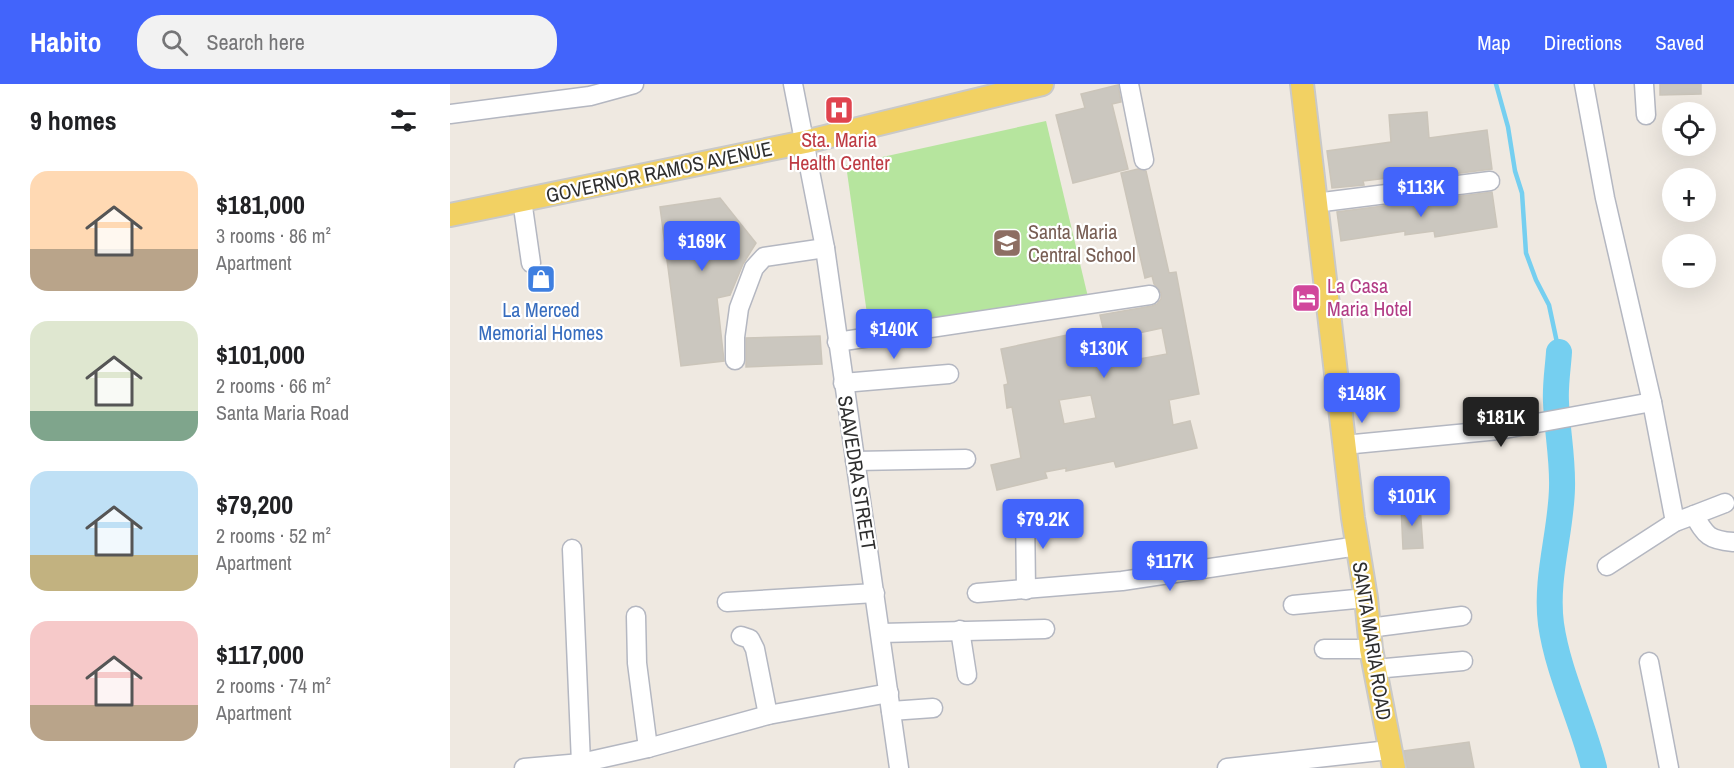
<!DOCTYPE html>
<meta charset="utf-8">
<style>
:root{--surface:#fff;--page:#f2f2f2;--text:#202124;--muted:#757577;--accent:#4264fb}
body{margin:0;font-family:"Archivo Narrow",sans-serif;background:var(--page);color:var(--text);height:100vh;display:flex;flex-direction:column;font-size:22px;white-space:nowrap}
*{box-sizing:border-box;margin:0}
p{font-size:20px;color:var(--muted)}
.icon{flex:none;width:33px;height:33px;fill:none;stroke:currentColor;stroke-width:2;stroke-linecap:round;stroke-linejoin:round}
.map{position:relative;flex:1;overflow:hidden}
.drawer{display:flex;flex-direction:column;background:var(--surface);width:450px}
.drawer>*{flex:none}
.controls{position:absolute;left:1212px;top:18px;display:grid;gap:12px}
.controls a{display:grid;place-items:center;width:54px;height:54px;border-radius:50%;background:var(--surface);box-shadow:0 6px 24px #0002;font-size:30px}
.price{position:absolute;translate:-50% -51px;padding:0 14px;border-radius:6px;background:var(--accent);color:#fff;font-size:20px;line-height:39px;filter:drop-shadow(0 2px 3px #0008)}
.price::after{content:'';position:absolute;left:50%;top:36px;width:18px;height:14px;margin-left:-9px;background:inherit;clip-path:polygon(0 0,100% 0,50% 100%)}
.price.selected{background:#222;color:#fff}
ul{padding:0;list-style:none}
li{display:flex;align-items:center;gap:18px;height:150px;padding:0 30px}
li span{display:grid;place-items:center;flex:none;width:168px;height:120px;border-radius:18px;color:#555}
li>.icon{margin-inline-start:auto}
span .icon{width:72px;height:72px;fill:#fffc;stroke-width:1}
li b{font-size:26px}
h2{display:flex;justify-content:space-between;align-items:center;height:72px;padding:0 30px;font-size:26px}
header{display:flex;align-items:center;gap:36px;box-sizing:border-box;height:84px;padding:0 30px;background:var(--accent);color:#fff}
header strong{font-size:28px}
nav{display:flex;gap:33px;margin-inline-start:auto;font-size:21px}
.search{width:420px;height:54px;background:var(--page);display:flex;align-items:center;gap:15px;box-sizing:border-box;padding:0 21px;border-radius:24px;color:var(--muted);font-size:22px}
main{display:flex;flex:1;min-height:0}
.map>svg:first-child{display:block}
</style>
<header>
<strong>Habito</strong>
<div class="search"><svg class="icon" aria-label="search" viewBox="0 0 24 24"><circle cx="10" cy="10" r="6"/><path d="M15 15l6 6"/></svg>Search here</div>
<nav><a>Map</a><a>Directions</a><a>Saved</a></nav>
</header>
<main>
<section class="drawer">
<h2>9 homes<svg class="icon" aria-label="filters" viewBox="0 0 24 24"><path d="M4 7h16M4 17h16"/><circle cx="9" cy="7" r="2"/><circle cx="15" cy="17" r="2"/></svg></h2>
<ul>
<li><span style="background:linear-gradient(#ffd9b3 65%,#b9a48a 0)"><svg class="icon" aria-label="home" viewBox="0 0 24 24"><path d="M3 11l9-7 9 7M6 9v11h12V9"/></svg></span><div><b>$181,000</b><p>3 rooms · 86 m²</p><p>Apartment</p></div></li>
<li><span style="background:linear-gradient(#dfe7d0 75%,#7fa58c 0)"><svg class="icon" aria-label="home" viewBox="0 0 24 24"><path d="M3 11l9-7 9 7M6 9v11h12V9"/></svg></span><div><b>$101,000</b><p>2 rooms · 66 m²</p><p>Santa Maria Road</p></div></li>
<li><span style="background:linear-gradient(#bfe0f5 70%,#c2b280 0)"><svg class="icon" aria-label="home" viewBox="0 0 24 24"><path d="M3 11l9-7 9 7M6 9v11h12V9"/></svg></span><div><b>$79,200</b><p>2 rooms · 52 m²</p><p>Apartment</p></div></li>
<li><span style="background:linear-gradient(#f6c9c9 70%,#b9a48a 0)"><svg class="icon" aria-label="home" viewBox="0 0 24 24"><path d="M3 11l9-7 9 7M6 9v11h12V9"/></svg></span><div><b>$117,000</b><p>2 rooms · 74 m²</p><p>Apartment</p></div></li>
</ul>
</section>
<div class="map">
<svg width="1284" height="684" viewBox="0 0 1284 684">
<rect width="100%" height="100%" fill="#efe9e1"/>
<polygon fill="#b6e59e" points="596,37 638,213 419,244 396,81"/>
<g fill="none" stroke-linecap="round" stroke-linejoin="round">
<polyline stroke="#75cff0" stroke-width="4.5" points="1046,0 1058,43 1065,87 1072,109 1076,169 1086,196 1099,221 1109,268"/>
<path stroke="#75cff0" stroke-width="26" d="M1109,268C1108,284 1105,301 1106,318C1107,346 1113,375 1112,404C1111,449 1095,494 1101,540C1108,589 1132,636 1144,684"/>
</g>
<g fill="#cbc7bf" stroke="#cbc5ba" stroke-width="1.5" fill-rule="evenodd">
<polygon points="1210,0 1251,0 1251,10 1210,11"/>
<polygon points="668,1 671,18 662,20 678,85 623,99 606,31 635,24 631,10"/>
<polygon points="977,28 979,54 1037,46 1042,85 947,97 946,93 913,97 914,101 882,104 877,67 941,58 939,31"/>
<path d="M688,85L696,87L719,189L726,188L749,310L719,316L723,341L740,337L747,364L666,383L664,377L616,387V384L595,388L597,394L547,406L541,381L571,374L562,323L557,324L554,301L558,300L551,265L632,248L640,284L717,270L712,244L656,256L650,231L702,222L707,220L711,215V209L704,200L702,192L695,194L671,89ZM641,311L646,334L614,340L609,316Z"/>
<polygon points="1042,108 1047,143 985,153 984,147 955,151 955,147 891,157 887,128"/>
<polygon points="270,114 306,159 293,180 280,211 267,214 274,277 231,282 210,123"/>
<polygon points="370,252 372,280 296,283 296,254"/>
<polygon points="970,421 973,464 953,465 951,422"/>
<polygon points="1019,658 1024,684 957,684 954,667"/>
</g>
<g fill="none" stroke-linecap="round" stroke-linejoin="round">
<g stroke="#b4b7c1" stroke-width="21">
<g id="minor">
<polyline points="343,0 375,164 449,684"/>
<polyline points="679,0 694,76"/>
<polyline points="1134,0 1155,114 1202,318 1225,438"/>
<polyline points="1194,0 1196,31"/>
<polyline points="0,30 140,12 184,0"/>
<polyline points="72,116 81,179"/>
<polyline points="865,119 1040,97"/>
<polyline points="387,258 700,211"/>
<polyline points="285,276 285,253 289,224 304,184 314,173 375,164"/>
<polyline points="393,299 499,290"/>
<polyline points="894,361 1049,346 1202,318"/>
<polyline points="405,377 516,375"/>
<polyline points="575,427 576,506"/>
<polyline points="1244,431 1275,419"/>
<polyline points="122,465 131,679"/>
<path d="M1157,482L1225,438L1244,431C1256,452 1259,456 1283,458"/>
<polyline points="527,509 672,497 908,462"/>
<polyline points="277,518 425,509"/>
<polyline points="843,521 916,514"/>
<polyline points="186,532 187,579 198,664"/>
<polyline points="919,544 1012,532"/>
<polyline points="510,546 517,591"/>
<polyline points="431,549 595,545"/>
<polyline points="291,552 300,555 305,565 318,631"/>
<polyline points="874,565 921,565"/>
<polyline points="1199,578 1219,684"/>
<polyline points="925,585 1013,577"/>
<polyline points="441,627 483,624"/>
<polyline points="74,684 131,679 198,664 318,631 439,609"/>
<polyline points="777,684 939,666"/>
</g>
</g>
<g stroke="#c9c9c9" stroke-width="26">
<g id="major">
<polyline points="852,0 903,434 916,514 921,565 944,684"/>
<polyline points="0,131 355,58 592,0"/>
</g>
</g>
<use href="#minor" stroke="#fff" stroke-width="18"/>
<use href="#major" stroke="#f2d163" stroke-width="22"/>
</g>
<defs>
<g id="hospital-square" transform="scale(1.5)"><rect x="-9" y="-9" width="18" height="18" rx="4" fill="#e0444e" stroke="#fff"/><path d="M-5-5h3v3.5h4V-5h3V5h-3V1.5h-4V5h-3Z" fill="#fff"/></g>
<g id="school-square" transform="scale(1.5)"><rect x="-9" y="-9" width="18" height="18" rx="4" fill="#8d6e63" stroke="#fff"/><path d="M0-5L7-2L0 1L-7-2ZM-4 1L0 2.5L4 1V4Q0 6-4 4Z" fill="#fff"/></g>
<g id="shop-square" transform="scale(1.5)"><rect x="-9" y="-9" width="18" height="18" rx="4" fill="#3f7fe0" stroke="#fff"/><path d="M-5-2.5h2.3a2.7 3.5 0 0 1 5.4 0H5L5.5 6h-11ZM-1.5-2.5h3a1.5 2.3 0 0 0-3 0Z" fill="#fff"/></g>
<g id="hotel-square" transform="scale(1.5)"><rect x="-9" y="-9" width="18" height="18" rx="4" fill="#d1479c" stroke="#fff"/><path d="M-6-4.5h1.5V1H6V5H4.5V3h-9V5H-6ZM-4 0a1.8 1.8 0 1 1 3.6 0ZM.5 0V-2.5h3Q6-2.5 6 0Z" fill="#fff"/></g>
</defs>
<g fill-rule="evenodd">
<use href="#hospital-square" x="389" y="26"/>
<use href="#school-square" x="557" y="159"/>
<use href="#shop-square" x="91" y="195"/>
<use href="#hotel-square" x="856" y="214"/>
</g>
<g text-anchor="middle" stroke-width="4.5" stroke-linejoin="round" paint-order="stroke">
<g font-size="20" fill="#be3a42" stroke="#fff">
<text x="389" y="63">Sta. Maria<tspan x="389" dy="23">Health Center</tspan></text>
</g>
<g font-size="20" fill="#2e2e2e" stroke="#fff">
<text transform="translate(209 88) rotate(-12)" y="7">GOVERNOR RAMOS AVENUE</text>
<text transform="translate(407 389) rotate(81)" y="7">SAAVEDRA STREET</text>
<text transform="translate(922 557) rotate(81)" y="7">SANTA MARIA ROAD</text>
</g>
<g font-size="20" fill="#785e54" stroke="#fff" text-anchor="start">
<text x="578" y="155">Santa Maria<tspan x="578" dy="23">Central School</tspan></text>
</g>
<g font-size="20" fill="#b23c85" stroke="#fff" text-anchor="start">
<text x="877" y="209">La Casa<tspan x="877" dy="23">Maria Hotel</tspan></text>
</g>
<g font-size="20" fill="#366cbe" stroke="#fff">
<text x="91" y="233">La Merced<tspan x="91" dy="23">Memorial Homes</tspan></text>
</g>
</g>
</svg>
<div class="controls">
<a><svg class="icon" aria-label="locate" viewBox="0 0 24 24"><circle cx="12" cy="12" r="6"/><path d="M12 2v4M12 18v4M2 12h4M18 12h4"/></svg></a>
<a>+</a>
<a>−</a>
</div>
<b class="price" style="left:971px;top:134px">$113K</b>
<b class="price" style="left:252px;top:188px">$169K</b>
<b class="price" style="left:444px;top:276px">$140K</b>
<b class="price" style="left:654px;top:295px">$130K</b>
<b class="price" style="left:912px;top:340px">$148K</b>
<b class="price selected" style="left:1051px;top:364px">$181K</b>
<b class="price" style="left:962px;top:443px">$101K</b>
<b class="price" style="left:593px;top:466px">$79.2K</b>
<b class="price" style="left:720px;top:508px">$117K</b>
</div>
</main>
